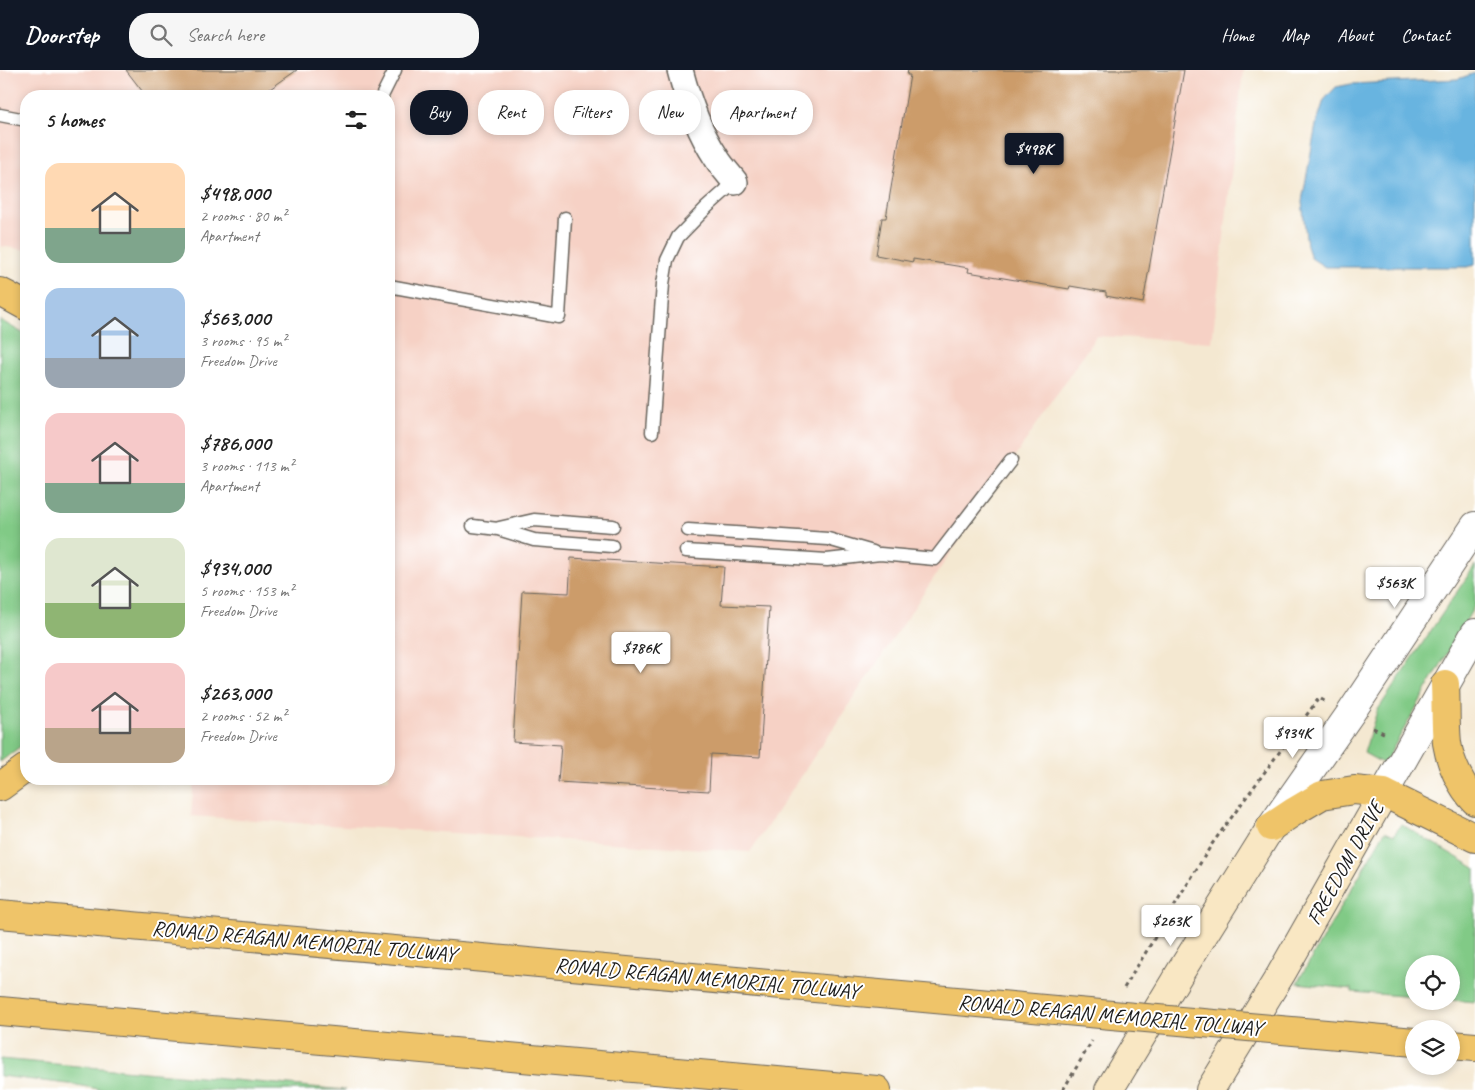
<!DOCTYPE html>
<meta charset="utf-8">
<style>
:root{--surface:#fff;--page:#f6f6f6;--text:#222;--muted:#767676;--accent:#111827}
body{margin:0;font-family:Caveat,sans-serif;background:var(--page);color:var(--text);height:100vh;display:flex;flex-direction:column;font-size:19px;white-space:nowrap}
*{box-sizing:border-box;margin:0}
p{font-size:16px;color:var(--muted)}
.icon{flex:none;width:28px;height:28px;fill:none;stroke:currentColor;stroke-width:2;stroke-linecap:round;stroke-linejoin:round}
.map{position:relative;flex:1;overflow:hidden}
.sheet{position:absolute;left:20px;top:20px;width:375px;height:695px;display:flex;flex-direction:column;background:var(--surface);border-radius:20px;box-shadow:0 2px 8px #0003}
.sheet>*{flex:none}
.hud{position:absolute;left:410px;top:20px;width:475px;height:45px;display:flex;gap:10px}
.fabs{position:absolute;left:1405px;top:885px;display:grid;gap:10px}
.fabs a{display:grid;place-items:center;width:55px;height:55px;border-radius:50%;background:var(--surface);box-shadow:0 2px 8px #0003;font-size:25px}
.price{position:absolute;translate:-50% -42px;padding:0 11px;border-radius:5px;background:#fff;color:#222;font-size:16px;line-height:32px;filter:drop-shadow(0 1px 2px #0008)}
.price::after{content:'';position:absolute;left:50%;top:30px;width:15px;height:11px;margin-left:-8px;background:inherit;clip-path:polygon(0 0,100% 0,50% 100%)}
.price.current{background:var(--accent);color:#fff}
ul{padding:0;list-style:none}
li{display:flex;align-items:center;gap:15px;height:125px;padding:0 25px}
li span{display:grid;place-items:center;flex:none;width:140px;height:100px;border-radius:15px;color:#555}
li>.icon{margin-inline-start:auto}
span .icon{width:60px;height:60px;fill:#fffc;stroke-width:1}
li b{font-size:21px}
h2{display:flex;justify-content:space-between;align-items:center;height:60px;padding:0 25px;font-size:21px}
.chip{padding:0 18px;border-radius:20px;background:var(--surface);box-shadow:0 2px 8px #0003;font-size:18px;line-height:45px}
.chip.current{background:var(--accent);color:#fff}
header{display:flex;align-items:center;gap:30px;box-sizing:border-box;height:70px;padding:0 25px;background:var(--accent);color:#fff}
header strong{font-size:24px}
nav{display:flex;gap:28px;margin-inline-start:auto;font-size:18px}
.search{width:350px;height:45px;background:var(--page);display:flex;align-items:center;gap:12px;box-sizing:border-box;padding:0 18px;border-radius:20px;color:var(--muted);font-size:19px}
.map>svg:first-child{display:block}
</style>
<header>
<strong>Doorstep</strong>
<div class="search"><svg class="icon" aria-label="search" viewBox="0 0 24 24"><circle cx="10" cy="10" r="6"/><path d="M15 15l6 6"/></svg>Search here</div>
<nav><a>Home</a><a>Map</a><a>About</a><a>Contact</a></nav>
</header>
<div class="map">
<svg width="1475" height="1020" viewBox="0 0 1475 1020">
<rect width="100%" height="100%" fill="#fff"/>
<filter id="ink" filterUnits="userSpaceOnUse"><feTurbulence type="fractalNoise" baseFrequency=".02" numOctaves="2"/><feDisplacementMap in="SourceGraphic" scale="10" xChannelSelector="R" yChannelSelector="G"/><feConvolveMatrix kernelMatrix="1 2 1 2 8 2 1 2 1" color-interpolation-filters="sRGB"/></filter>
<filter id="wash" filterUnits="userSpaceOnUse"><feTurbulence type="fractalNoise" baseFrequency=".0096" numOctaves="4" result="noise"/><feDisplacementMap in="SourceGraphic" scale="20" xChannelSelector="R" yChannelSelector="G"/><feGaussianBlur stdDeviation="1.12" result="paint"/><feColorMatrix in="noise" values="0 0 0 0 0 0 0 0 0 0 0 0 0 0 0 0 0 1.4 0 .05"/><feComposite in="paint" operator="in"/></filter>
<g filter="url(#wash)">
<rect width="100%" height="100%" fill="#f4e8d1"/>
<polygon fill="#f6d1c5" points="0,0 1243,0 1212,272 1096,266 750,782 191,746 194,709 389,709 389,26 26,26 26,180 0,176"/>
<g fill="#81ca86" stroke="#4e7351">
<polygon points="0,250 26,265 26,672 0,692"/>
<polygon points="1475,495 1475,535 1384,694 1364,683 1377,641"/>
<polygon points="1401,754 1475,798 1475,932 1451,930 1451,894 1414,894 1414,927 1352,922 1352,919 1297,913 1385,761 1394,765"/>
<polygon points="0,989 345,1020 103,1020 77,1015 0,1006"/>
</g>
<polygon fill="#67b4e0" stroke="#42687e" points="1475,3 1475,195 1467,197 1325,197 1311,188 1307,176 1302,131 1316,55 1324,30 1336,17 1351,14 1458,9"/>
<g id="blocks">
<g fill="#cc9c6b">
<polygon points="126,0 297,0 260,26 146,26"/>
<polygon points="908,0 1184,0 1143,233 1106,226 1106,222 1070,216 1069,219 968,202 969,198 913,189 913,192 876,185 882,148 886,148 910,5 907,5"/>
<polygon points="571,488 724,497 721,535 769,537 760,687 711,684 709,721 558,712 561,675 513,672 522,521 569,523"/>
</g>
</g>
</g>
<g filter="url(#ink)">
<use href="#blocks" fill-opacity="0" stroke="#68635b" stroke-width="1"/>
<g fill="none" stroke-linecap="round" stroke-linejoin="round">
<g stroke="#68635b" stroke-width="15">
<g id="service">
<polyline points="382,26 395,0"/>
<polyline points="0,45 26,50"/>
<polyline points="389,216 559,247 565,148"/>
<polyline points="652,362 663,214 667,190 678,167 707,137 735,112"/>
<polyline points="473,456 498,459 534,470 612,476"/>
<polyline points="499,458 534,450 613,456"/>
<polyline points="688,460 828,469 873,482"/>
<polyline points="686,481 827,490 880,484 935,489 1011,390"/>
</g>
</g>
<g stroke="#68635b" stroke-width="28">
<path id="minor" d="M680,0C688,31 698,60 716,87C721,96 729,104 735,112"/>
</g>
<g stroke="#68635b" stroke-width="30">
<g id="tertiary">
<polyline points="1384,723 1475,563"/>
<polyline points="1271,757 1350,644 1475,456"/>
</g>
</g>
<g stroke="#68635b" stroke-width="30">
<g id="secondary">
<polyline points="1109,1020 1181,901 1271,757"/>
<polyline points="1210,1020 1281,904 1384,723"/>
</g>
</g>
<g stroke="#68635b" stroke-width="30">
<g id="motorway">
<polyline points="0,222 6,225 26,236"/>
<path d="M1445,614C1446,634 1445,654 1447,673C1450,693 1461,716 1475,731"/>
<polyline points="0,717 26,698"/>
<polyline points="1271,757 1295,741 1322,725 1354,720 1384,723 1475,768"/>
<polyline points="0,844 1055,940"/>
<polyline points="0,941 877,1020"/>
<polyline points="1361,967 1414,972"/>
<polyline points="1451,975 1475,977"/>
</g>
</g>
<g stroke="#68635b" stroke-width="3" stroke-dasharray="4 4" stroke-linecap="butt">
<polyline points="1373,658 1386,664"/>
<polyline points="1124,918 1212,774 1319,628 1326,632"/>
<polyline points="1063,1020 1092,971"/>
</g>
<use href="#service" stroke="#fff" stroke-width="12"/>
<use href="#minor" stroke="#fff" stroke-width="25"/>
<use href="#tertiary" stroke="#fff" stroke-width="28"/>
<use href="#secondary" stroke="#f9e7c3" stroke-width="28"/>
<use href="#motorway" stroke="#efc469" stroke-width="28"/>
<g stroke="#68635b" stroke-width="30" stroke-linecap="butt">
<polyline id="motorway-bridge" points="1055,940 1361,967"/>
</g>
<use href="#motorway-bridge" stroke="#efc469" stroke-width="28"/>
</g>
</g>
<g text-anchor="middle" stroke-width="4" stroke-linejoin="round" paint-order="stroke">
<g font-size="21" fill="#1c1c1c" stroke="#fff">
<text transform="translate(1345 793) rotate(-61)" y="7">FREEDOM DRIVE</text>
<text transform="translate(304 871) rotate(5)" y="7">RONALD REAGAN MEMORIAL TOLLWAY</text>
<text transform="translate(707 908) rotate(5)" y="7">RONALD REAGAN MEMORIAL TOLLWAY</text>
<text transform="translate(1110 945) rotate(5)" y="7">RONALD REAGAN MEMORIAL TOLLWAY</text>
</g>
</g>
</svg>
<div class="fabs">
<a><svg class="icon" aria-label="locate" viewBox="0 0 24 24"><circle cx="12" cy="12" r="6"/><path d="M12 2v4M12 18v4M2 12h4M18 12h4"/></svg></a>
<a><svg class="icon" aria-label="layers" viewBox="0 0 24 24"><path d="M12 4l9 5-9 5-9-5zM3 14l9 5 9-5"/></svg></a>
</div>
<b class="price current" style="left:1034px;top:105px">$498K</b>
<b class="price" style="left:1395px;top:539px">$563K</b>
<b class="price" style="left:641px;top:604px">$786K</b>
<b class="price" style="left:1293px;top:689px">$934K</b>
<b class="price" style="left:1171px;top:877px">$263K</b>
<div class="hud">
<a class="chip current">Buy</a>
<a class="chip">Rent</a>
<a class="chip">Filters</a>
<a class="chip">New</a>
<a class="chip">Apartment</a>
</div>
<section class="sheet">
<h2>5 homes<svg class="icon" aria-label="filters" viewBox="0 0 24 24"><path d="M4 7h16M4 17h16"/><circle cx="9" cy="7" r="2"/><circle cx="15" cy="17" r="2"/></svg></h2>
<ul>
<li><span style="background:linear-gradient(#ffd9b3 65%,#7fa58c 0)"><svg class="icon" aria-label="home" viewBox="0 0 24 24"><path d="M3 11l9-7 9 7M6 9v11h12V9"/></svg></span><div><b>$498,000</b><p>2 rooms · 80 m²</p><p>Apartment</p></div></li>
<li><span style="background:linear-gradient(#a9c7e8 70%,#9aa5b1 0)"><svg class="icon" aria-label="home" viewBox="0 0 24 24"><path d="M3 11l9-7 9 7M6 9v11h12V9"/></svg></span><div><b>$563,000</b><p>3 rooms · 95 m²</p><p>Freedom Drive</p></div></li>
<li><span style="background:linear-gradient(#f6c9c9 70%,#7fa58c 0)"><svg class="icon" aria-label="home" viewBox="0 0 24 24"><path d="M3 11l9-7 9 7M6 9v11h12V9"/></svg></span><div><b>$786,000</b><p>3 rooms · 113 m²</p><p>Apartment</p></div></li>
<li><span style="background:linear-gradient(#dfe7d0 65%,#8fb573 0)"><svg class="icon" aria-label="home" viewBox="0 0 24 24"><path d="M3 11l9-7 9 7M6 9v11h12V9"/></svg></span><div><b>$934,000</b><p>5 rooms · 153 m²</p><p>Freedom Drive</p></div></li>
<li><span style="background:linear-gradient(#f6c9c9 65%,#b9a48a 0)"><svg class="icon" aria-label="home" viewBox="0 0 24 24"><path d="M3 11l9-7 9 7M6 9v11h12V9"/></svg></span><div><b>$263,000</b><p>2 rooms · 52 m²</p><p>Freedom Drive</p></div></li>
</ul>
</section>
</div>
